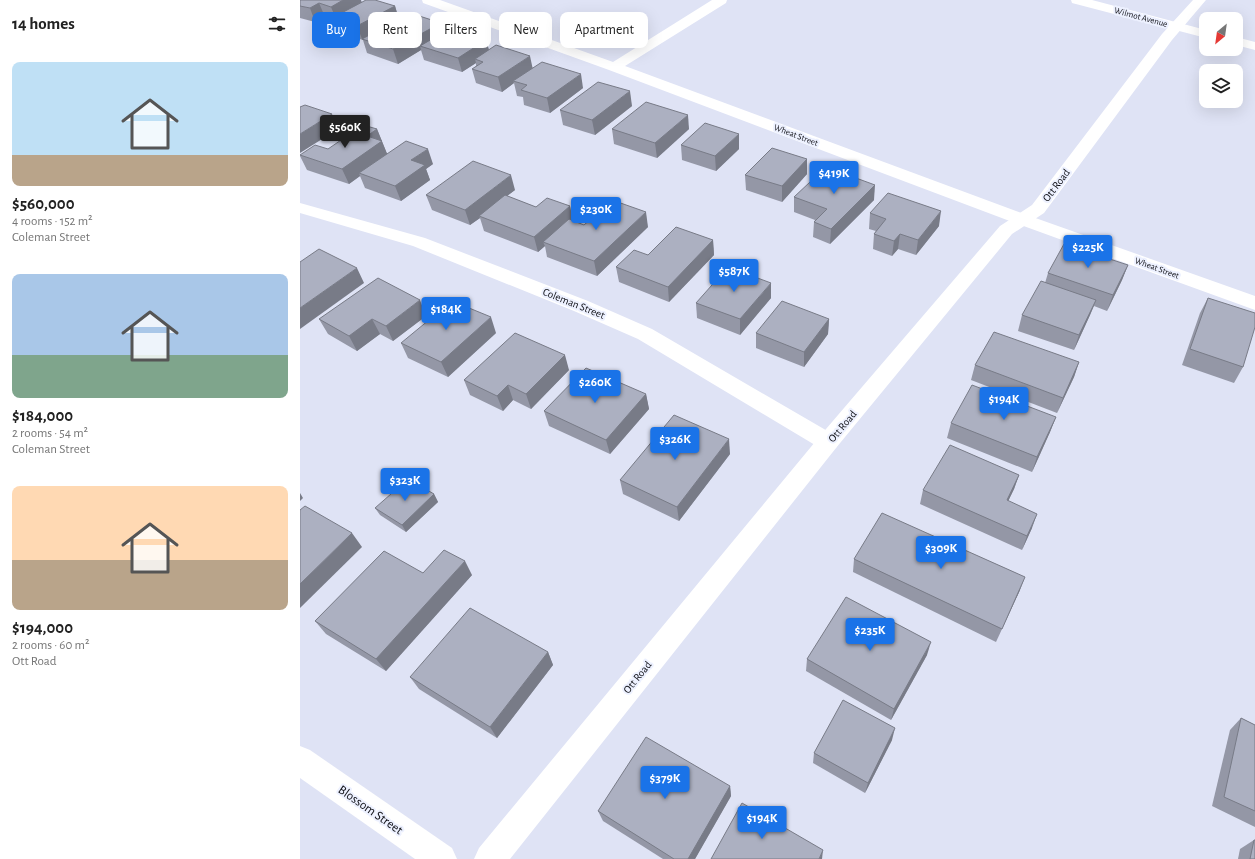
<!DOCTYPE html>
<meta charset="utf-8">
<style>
:root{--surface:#fff;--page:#f6f6f6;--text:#222;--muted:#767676;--accent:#1a73e8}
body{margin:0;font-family:"Alegreya Sans",sans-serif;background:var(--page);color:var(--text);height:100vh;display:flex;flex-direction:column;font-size:15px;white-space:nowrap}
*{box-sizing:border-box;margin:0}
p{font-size:13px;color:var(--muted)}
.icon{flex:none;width:22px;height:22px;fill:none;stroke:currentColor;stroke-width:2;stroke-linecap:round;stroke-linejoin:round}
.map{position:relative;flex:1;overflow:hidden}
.panel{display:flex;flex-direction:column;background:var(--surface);width:300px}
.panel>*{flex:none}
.top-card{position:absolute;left:12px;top:12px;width:380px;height:36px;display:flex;gap:8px}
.needle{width:26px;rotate:209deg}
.controls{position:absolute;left:899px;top:12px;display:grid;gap:8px}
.controls a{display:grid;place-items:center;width:44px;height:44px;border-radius:8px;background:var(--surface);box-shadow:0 4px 16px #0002;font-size:20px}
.price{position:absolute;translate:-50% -34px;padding:0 9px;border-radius:4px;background:var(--accent);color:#fff;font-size:13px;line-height:26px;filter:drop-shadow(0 1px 2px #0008)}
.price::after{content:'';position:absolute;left:50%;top:24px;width:12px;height:9px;margin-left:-6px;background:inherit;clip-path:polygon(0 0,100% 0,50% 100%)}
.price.selected{background:#222;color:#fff}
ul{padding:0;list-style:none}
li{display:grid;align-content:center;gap:8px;height:212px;padding:0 12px}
li span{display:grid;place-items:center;height:124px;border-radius:8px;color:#555}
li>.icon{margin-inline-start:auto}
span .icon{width:72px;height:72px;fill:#fffc;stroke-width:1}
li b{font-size:17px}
h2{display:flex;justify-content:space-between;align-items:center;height:48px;padding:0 12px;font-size:17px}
.chip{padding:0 14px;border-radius:8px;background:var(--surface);box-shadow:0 4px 16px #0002;font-size:14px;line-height:36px}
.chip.selected{background:var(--accent);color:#fff}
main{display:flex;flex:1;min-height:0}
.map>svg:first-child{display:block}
</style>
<main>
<section class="panel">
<h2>14 homes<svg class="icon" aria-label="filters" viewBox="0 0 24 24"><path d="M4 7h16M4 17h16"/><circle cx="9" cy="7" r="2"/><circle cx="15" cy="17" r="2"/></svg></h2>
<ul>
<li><span style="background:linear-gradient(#bfe0f5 75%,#b9a48a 0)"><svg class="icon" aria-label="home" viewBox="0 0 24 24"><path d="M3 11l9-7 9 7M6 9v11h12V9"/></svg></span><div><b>$560,000</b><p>4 rooms · 152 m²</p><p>Coleman Street</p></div></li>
<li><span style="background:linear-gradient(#a9c7e8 65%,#7fa58c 0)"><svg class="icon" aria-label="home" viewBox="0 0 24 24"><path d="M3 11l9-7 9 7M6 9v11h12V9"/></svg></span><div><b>$184,000</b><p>2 rooms · 54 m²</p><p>Coleman Street</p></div></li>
<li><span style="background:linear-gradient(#ffd9b3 60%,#b9a48a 0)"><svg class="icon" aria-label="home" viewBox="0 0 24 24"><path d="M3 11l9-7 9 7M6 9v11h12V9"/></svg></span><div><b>$194,000</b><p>2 rooms · 60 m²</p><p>Ott Road</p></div></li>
</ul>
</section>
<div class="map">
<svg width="955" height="859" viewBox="0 0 955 859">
<rect width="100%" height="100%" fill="#dfe3f5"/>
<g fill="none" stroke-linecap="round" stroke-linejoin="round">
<g fill="#fff" fill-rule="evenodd">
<polygon points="122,0 140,0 313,62 412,0 427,0 426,3 325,66 727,215 955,296 955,310 715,223 309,70 123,3"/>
<polygon points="771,0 792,0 906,30 906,38 772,3"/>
<polygon points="936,37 955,42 955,50 936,45"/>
<polygon points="0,203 125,238 288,301 352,329 536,436 539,442 536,448 528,451 520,448 338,339 274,311 113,246 0,213"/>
</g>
<g fill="#fff" fill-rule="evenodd">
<polygon points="893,0 906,0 872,40 744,213 712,234 536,448 210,859 174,859 179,848 520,436 700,226 732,205 862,34"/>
<polygon points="0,746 10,750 152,848 157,859 115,859 0,778"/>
</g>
</g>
<g fill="#9497a6">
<polygon points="0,0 62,2 95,6 99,19 141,23 143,32 186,40 189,50 283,88 250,113 224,105 223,97 217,96 214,83 202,92 176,83 172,69 176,66 176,63 162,72 124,60 121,50 98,64 67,53 63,40 37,32 32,19 25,17 15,22 0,18"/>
<polygon points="332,106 295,135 263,125 260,110"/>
<polygon points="77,129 87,154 133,164 126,169 130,180 101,201 65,188 60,176 49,184 7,170 0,156 0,155 28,149"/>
<polygon points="312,129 389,129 357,158 314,144"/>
<polygon points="381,145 439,149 416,171 382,160"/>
<polygon points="507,159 507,174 482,202 446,190 445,175"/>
<polygon points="215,190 207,196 236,207 270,206 273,221 284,225 348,227 297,276 247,257 245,246 238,252 184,231 180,218 170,225 132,210 126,195"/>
<polygon points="494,197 574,200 530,244 513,237 514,222 515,220 494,212"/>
<polygon points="570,213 639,226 616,255 598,249 592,256 573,249 574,234 576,231 569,229"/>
<polygon points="413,240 414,255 369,302 319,282 316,267 348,255"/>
<polygon points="828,265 822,280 807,311 794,306 790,315 774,350 718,331 722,315 745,283 748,273"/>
<polygon points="471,298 440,335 397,318 396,303"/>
<polygon points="908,298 943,367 934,383 882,365 900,313"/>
<polygon points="126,316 93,341 80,334 57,351 28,334 19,319"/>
<polygon points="529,319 528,334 504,367 456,348 456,333"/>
<polygon points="196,333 148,377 108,358 101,343"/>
<polygon points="779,362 774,377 757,413 671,380 675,365"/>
<polygon points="269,370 231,409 213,400 203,411 170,395 164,380"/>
<polygon points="346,394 349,409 310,454 249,426 244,411"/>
<polygon points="756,417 750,432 732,472 647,438 651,423"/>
<polygon points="430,454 379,521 323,494 320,480"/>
<polygon points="719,475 714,489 708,501 732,528 722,550 620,504 623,490"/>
<polygon points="134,494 138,502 106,532 80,515 75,508"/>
<polygon points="554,559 720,590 696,642 553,572"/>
<polygon points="123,573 172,575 86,671 26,634 15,621"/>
<polygon points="248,652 253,665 197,738 119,689 110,677"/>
<polygon points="627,655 591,720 506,671 507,659"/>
<polygon points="941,718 955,725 955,827 912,806 930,730"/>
<polygon points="592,740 565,793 513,763 514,753"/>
<polygon points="430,786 431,796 395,859 363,859 303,821 298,811"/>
<polygon points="954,840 955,859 938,859 940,849"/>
</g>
<g fill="#787b87">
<polygon points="43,0 61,0 63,6 36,19 31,7"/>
<polygon points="19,3 25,17 15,22 10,8"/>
<polygon points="95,6 99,20 62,39 57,26"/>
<polygon points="141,23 145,37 120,46 121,50 98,64 93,49"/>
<polygon points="186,40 190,54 175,59 176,63 162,72 158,58"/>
<polygon points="230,56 233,70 213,81 214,83 202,92 198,77"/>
<polygon points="281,74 283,88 250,113 247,98"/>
<polygon points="330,91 332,106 295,135 292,120"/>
<polygon points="32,114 38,129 0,153 0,134"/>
<polygon points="388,115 389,129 357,158 355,143"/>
<polygon points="77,129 88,156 59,173 60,176 49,184 42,169 67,136"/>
<polygon points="439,134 439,149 416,171 415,156"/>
<polygon points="128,149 133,164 126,169 130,180 101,201 95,186 111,160"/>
<polygon points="507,159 507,174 482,202 482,186"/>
<polygon points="211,175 215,190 181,216 179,216 180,218 170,225 165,210"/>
<polygon points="575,185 574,200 530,244 531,229"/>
<polygon points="270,206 273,221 243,242 245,246 238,252 234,237"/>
<polygon points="641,211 639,226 616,255 618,240"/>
<polygon points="346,212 348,227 297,276 294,261"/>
<polygon points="600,234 598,249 592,256 594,241"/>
<polygon points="413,240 414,255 369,302 368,287"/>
<polygon points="828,265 822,280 807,311 813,295"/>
<polygon points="57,268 64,283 0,329 0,308"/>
<polygon points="471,283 471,298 440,335 440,319"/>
<polygon points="120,300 126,316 93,341 86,326"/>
<polygon points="796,300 790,315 774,350 779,335"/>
<polygon points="191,317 196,333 148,377 141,362"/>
<polygon points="72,319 80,334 57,351 49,336"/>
<polygon points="529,319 528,334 504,367 504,352"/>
<polygon points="265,355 269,370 231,409 226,394"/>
<polygon points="779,362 774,377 757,413 763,398"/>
<polygon points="208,385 213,400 203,411 197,396"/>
<polygon points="346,394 349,409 310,454 306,440"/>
<polygon points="756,417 750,432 732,472 737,457"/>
<polygon points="429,439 430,454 379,521 377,507"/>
<polygon points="719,475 714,489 702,514 707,500"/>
<polygon points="0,493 3,498 0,501"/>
<polygon points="134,494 138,502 106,532 102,525"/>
<polygon points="737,514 732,528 722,550 727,536"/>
<polygon points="52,533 62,547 0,608 0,584"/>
<polygon points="165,561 172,575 86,671 76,659"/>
<polygon points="725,577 720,590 696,642 702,629"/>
<polygon points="631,642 627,655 591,720 594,709"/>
<polygon points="248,652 253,665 197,738 190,727"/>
<polygon points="595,728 592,740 565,793 568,783"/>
<polygon points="430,786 431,796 395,859 388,859"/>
<polygon points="523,850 522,859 519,859"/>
</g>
<g fill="#acb0c1" stroke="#787b87">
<polygon points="0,0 43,0 31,7 19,3 10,8 0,6"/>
<polygon points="66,0 75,0 95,6 57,26 32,18"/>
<polygon points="110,13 141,23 93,49 62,39"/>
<polygon points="149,29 186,40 158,58 120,46"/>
<polygon points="196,45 230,56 198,77 172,69 183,62 175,59"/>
<polygon points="242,62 281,74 247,98 221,90 227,85 213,81"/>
<polygon points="298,82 330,91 292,120 260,110"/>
<polygon points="346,102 388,115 355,143 312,129"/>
<polygon points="5,105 32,114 0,134 0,107"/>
<polygon points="405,123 439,134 415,156 381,145"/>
<polygon points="63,125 77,129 67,136 82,141 42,169 0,155 15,145 28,149"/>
<polygon points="106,141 128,149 111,160 125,165 95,186 59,173"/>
<polygon points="472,148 507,159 482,186 445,175"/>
<polygon points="173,161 211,175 165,210 126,195"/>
<polygon points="526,167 575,185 531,229 514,222 527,209 494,197"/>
<polygon points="588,193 641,211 618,240 600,234 594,241 574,234 586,219 570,213"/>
<polygon points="205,195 236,207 247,198 270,206 234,237 179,216"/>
<polygon points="312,200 346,212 294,261 243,242 269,219 284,225"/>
<polygon points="376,227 413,240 368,287 316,267 334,250 348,255"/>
<polygon points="764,244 828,265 813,295 748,273"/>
<polygon points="19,249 57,268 0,308 0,262"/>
<polygon points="428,267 471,283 440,319 396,303"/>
<polygon points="78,278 120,300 86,326 72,319 49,336 19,319"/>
<polygon points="741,281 796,300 779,335 722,315"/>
<polygon points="908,298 955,313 955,327 943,367 890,349"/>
<polygon points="152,301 191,317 141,362 101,343"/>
<polygon points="482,301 529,319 504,352 456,333"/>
<polygon points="694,332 779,362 763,398 675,365"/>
<polygon points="215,333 265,355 226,394 208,385 197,396 164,380"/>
<polygon points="286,368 346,394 306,440 244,411"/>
<polygon points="672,385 756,417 737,457 651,423"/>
<polygon points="374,415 429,439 377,507 320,480"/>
<polygon points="650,445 719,475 707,500 737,514 727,536 623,490"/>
<polygon points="108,479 134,494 102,525 75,508"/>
<polygon points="5,506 52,533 0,584 0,510"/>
<polygon points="582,513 725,577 702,629 554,559"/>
<polygon points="144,550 165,561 76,659 15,621 84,551 123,573"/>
<polygon points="546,597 631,642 594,709 507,659"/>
<polygon points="170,608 248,652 190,727 110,677"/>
<polygon points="543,700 595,728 568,783 514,753"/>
<polygon points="941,718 955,725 955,811 924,797"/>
<polygon points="346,737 430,786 388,859 374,859 298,811"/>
<polygon points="442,803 523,850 519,859 411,859"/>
<polygon points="954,840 955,840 955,859 950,859"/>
</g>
<g text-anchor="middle" stroke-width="4" stroke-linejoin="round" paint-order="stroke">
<g font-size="9" fill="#0e0f15" stroke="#edf1ff">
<text transform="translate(841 17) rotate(15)" y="3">Wilmot Avenue</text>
<text transform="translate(496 135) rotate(21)" y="3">Wheat Street</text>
<text transform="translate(857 268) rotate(20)" y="3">Wheat Street</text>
</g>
<g font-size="11" fill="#0e0f15" stroke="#edf1ff">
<text transform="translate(756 185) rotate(-53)" y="4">Ott Road</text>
<text transform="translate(274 303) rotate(22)" y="4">Coleman Street</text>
<text transform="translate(542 426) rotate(-50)" y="4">Ott Road</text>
<text transform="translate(337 677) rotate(-51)" y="4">Ott Road</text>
</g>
<g font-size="13" fill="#0e0f15" stroke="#edf1ff">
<text transform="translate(71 809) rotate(35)" y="5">Blossom Street</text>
</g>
</g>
</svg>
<div class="controls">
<a><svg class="needle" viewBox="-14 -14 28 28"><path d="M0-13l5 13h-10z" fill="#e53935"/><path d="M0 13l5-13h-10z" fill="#767676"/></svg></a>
<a><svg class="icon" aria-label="layers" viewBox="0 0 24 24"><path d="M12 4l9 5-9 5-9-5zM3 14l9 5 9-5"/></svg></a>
</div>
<b class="price selected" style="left:45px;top:149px">$560K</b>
<b class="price" style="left:534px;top:195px">$419K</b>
<b class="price" style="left:296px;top:231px">$230K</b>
<b class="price" style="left:788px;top:269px">$225K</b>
<b class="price" style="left:434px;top:293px">$587K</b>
<b class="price" style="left:146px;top:331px">$184K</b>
<b class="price" style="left:295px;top:404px">$260K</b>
<b class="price" style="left:704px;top:421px">$194K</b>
<b class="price" style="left:375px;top:461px">$326K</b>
<b class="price" style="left:105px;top:502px">$323K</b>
<b class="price" style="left:641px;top:570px">$309K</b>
<b class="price" style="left:570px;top:652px">$235K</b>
<b class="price" style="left:365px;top:800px">$379K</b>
<b class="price" style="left:462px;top:840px">$194K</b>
<div class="top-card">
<a class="chip selected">Buy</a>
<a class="chip">Rent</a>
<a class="chip">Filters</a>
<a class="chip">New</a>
<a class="chip">Apartment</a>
</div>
</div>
</main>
